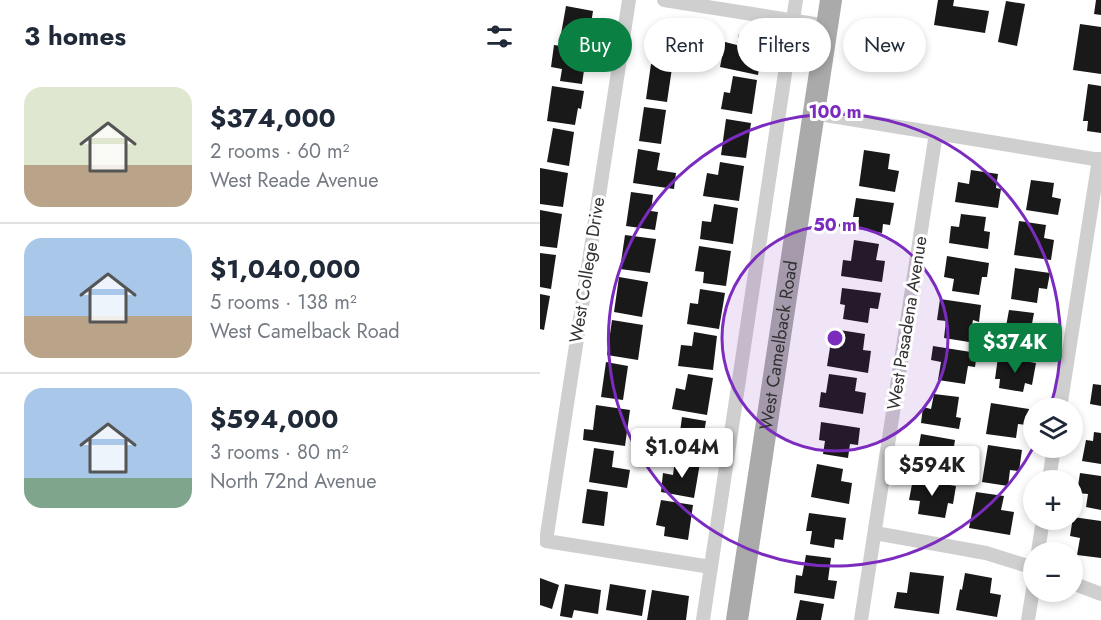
<!DOCTYPE html>
<meta charset="utf-8">
<style>
:root{--surface:#fff;--page:#f6f6f7;--text:#1f2937;--muted:#747a83;--line:#e0e1e3;--accent:#0b8043}
body{margin:0;font-family:Jost,sans-serif;background:var(--page);color:var(--text);height:100vh;display:flex;flex-direction:column;font-size:22px;white-space:nowrap}
*{box-sizing:border-box;margin:0}
p{font-size:20px;color:var(--muted)}
.icon{flex:none;width:33px;height:33px;fill:none;stroke:currentColor;stroke-width:2;stroke-linecap:round;stroke-linejoin:round}
.map{position:relative;flex:1;overflow:hidden}
.side{display:flex;flex-direction:column;background:var(--surface);width:540px}
.side>*{flex:none}
.banner{position:absolute;left:18px;top:18px;width:453px;height:54px;display:flex;gap:12px}
.controls{position:absolute;left:483px;top:398px;display:grid;gap:12px}
.controls a{display:grid;place-items:center;width:60px;height:60px;border-radius:50%;background:var(--surface);box-shadow:0 3px 9px #0003;font-size:30px}
.price{position:absolute;translate:-50% -51px;padding:0 14px;border-radius:6px;background:#fff;color:#222;font-size:20px;line-height:39px;filter:drop-shadow(0 2px 3px #0008)}
.price::after{content:'';position:absolute;left:50%;top:36px;width:18px;height:14px;margin-left:-9px;background:inherit;clip-path:polygon(0 0,100% 0,50% 100%)}
.price.selected{background:var(--accent);color:#fff}
ul{padding:0;list-style:none}
li{display:flex;align-items:center;gap:18px;height:150px;padding:0 24px}
li+li{border-top:2px solid var(--line)}
li span{display:grid;place-items:center;flex:none;width:168px;height:120px;border-radius:18px;color:#555}
li>.icon{margin-inline-start:auto}
span .icon{width:72px;height:72px;fill:#fffc;stroke-width:1}
li b{font-size:26px}
h2{display:flex;justify-content:space-between;align-items:center;height:72px;padding:0 24px;font-size:26px}
.tag{padding:0 21px;border-radius:27px;background:var(--surface);box-shadow:0 3px 9px #0003;font-size:21px;line-height:54px}
.tag.selected{background:var(--accent);color:#fff}
main{display:flex;flex:1;min-height:0}
.map>svg:first-child{display:block}
</style>
<main>
<section class="side">
<h2>3 homes<svg class="icon" aria-label="filters" viewBox="0 0 24 24"><path d="M4 7h16M4 17h16"/><circle cx="9" cy="7" r="2"/><circle cx="15" cy="17" r="2"/></svg></h2>
<ul>
<li><span style="background:linear-gradient(#dfe7d0 65%,#b9a48a 0)"><svg class="icon" aria-label="home" viewBox="0 0 24 24"><path d="M3 11l9-7 9 7M6 9v11h12V9"/></svg></span><div><b>$374,000</b><p>2 rooms · 60 m²</p><p>West Reade Avenue</p></div></li>
<li><span style="background:linear-gradient(#a9c7e8 65%,#b9a48a 0)"><svg class="icon" aria-label="home" viewBox="0 0 24 24"><path d="M3 11l9-7 9 7M6 9v11h12V9"/></svg></span><div><b>$1,040,000</b><p>5 rooms · 138 m²</p><p>West Camelback Road</p></div></li>
<li><span style="background:linear-gradient(#a9c7e8 75%,#7fa58c 0)"><svg class="icon" aria-label="home" viewBox="0 0 24 24"><path d="M3 11l9-7 9 7M6 9v11h12V9"/></svg></span><div><b>$594,000</b><p>3 rooms · 80 m²</p><p>North 72nd Avenue</p></div></li>
</ul>
</section>
<div class="map">
<svg width="561" height="620" viewBox="0 0 561 620">
<rect width="100%" height="100%" fill="#fff"/>
<g fill="#191919">
<polygon points="398,0 414,0 413,6 449,11 445,33 394,25"/>
<polygon points="556,0 561,0 561,15 554,14"/>
<polygon points="466,1 485,4 477,46 458,42"/>
<polygon points="26,6 53,11 48,44 20,40"/>
<polygon points="117,22 139,25 136,40 143,41 141,60 112,55"/>
<polygon points="540,24 561,27 561,74 533,70"/>
<polygon points="199,34 224,39 218,75 180,67 185,42 197,45"/>
<polygon points="14,45 47,50 42,84 20,81 22,69 11,67"/>
<polygon points="111,64 132,68 127,102 106,99"/>
<polygon points="193,76 217,80 212,114 181,109 184,92 190,93"/>
<polygon points="548,84 561,86 561,133 547,131 548,121 543,121"/>
<polygon points="12,86 44,91 41,109 38,108 35,125 7,121"/>
<polygon points="104,107 126,110 121,144 99,141"/>
<polygon points="186,119 211,123 206,158 181,155"/>
<polygon points="13,128 34,132 29,166 7,162"/>
<polygon points="98,149 120,153 117,170 136,173 134,189 93,183"/>
<polygon points="324,150 350,154 348,169 359,171 355,192 319,186"/>
<polygon points="180,162 204,166 199,201 163,196 167,173 178,175"/>
<polygon points="0,168 28,173 23,207 0,204"/>
<polygon points="431,170 458,174 456,188 461,189 458,208 415,202 418,182 429,184"/>
<polygon points="491,180 514,183 512,197 521,199 518,215 486,210"/>
<polygon points="91,192 113,195 111,211 118,212 115,230 86,226"/>
<polygon points="316,198 354,203 350,225 343,224 342,233 318,229 319,217 313,217"/>
<polygon points="174,204 198,208 193,244 160,239 162,221 171,222"/>
<polygon points="0,210 22,214 17,248 0,246"/>
<polygon points="421,214 446,217 444,231 450,232 448,249 409,243 411,226 419,227"/>
<polygon points="479,221 506,225 504,238 514,240 511,260 474,255"/>
<polygon points="85,235 116,239 110,273 80,269"/>
<polygon points="314,240 339,244 336,260 345,261 342,282 301,276 303,260 311,261"/>
<polygon points="159,246 191,251 186,286 163,283 164,272 155,271"/>
<polygon points="0,253 16,255 11,289 0,287"/>
<polygon points="407,256 449,263 447,277 442,277 439,295 412,291 414,279 404,277"/>
<polygon points="475,268 510,273 507,289 499,288 497,303 471,299"/>
<polygon points="79,277 108,282 102,317 74,312"/>
<polygon points="302,288 341,293 338,309 330,308 328,323 303,319 305,305 300,304"/>
<polygon points="160,289 185,293 179,329 147,324 150,303 158,304"/>
<polygon points="0,294 10,296 4,330 0,329"/>
<polygon points="400,299 441,305 439,322 433,320 429,342 404,338 406,321 397,320"/>
<polygon points="469,310 494,313 491,329 500,331 497,352 457,346 459,331 465,332"/>
<polygon points="72,320 103,325 98,360 67,355"/>
<polygon points="293,329 325,334 323,350 331,351 328,373 287,366"/>
<polygon points="154,332 177,336 173,370 138,366 141,345 152,346"/>
<polygon points="393,346 437,353 435,367 428,366 425,384 398,380 401,362 391,360"/>
<polygon points="458,357 496,363 492,385 485,383 483,392 459,388 460,379 455,379"/>
<polygon points="66,362 88,366 83,400 61,397"/>
<polygon points="148,374 173,378 167,415 132,409 136,388 145,390"/>
<polygon points="289,374 317,378 315,391 326,393 323,414 279,407 281,392 286,393"/>
<polygon points="553,384 561,385 561,406 550,404"/>
<polygon points="394,394 419,397 416,417 421,418 419,429 381,423 383,407 391,409"/>
<polygon points="451,403 489,409 487,425 478,424 476,438 446,434"/>
<polygon points="56,405 90,410 85,446 43,440 44,429 53,430"/>
<polygon points="142,417 166,421 160,457 128,452 131,431 140,432"/>
<polygon points="281,422 320,428 318,445 310,444 308,458 283,454 285,441 279,440"/>
<polygon points="554,432 561,433 561,464 542,461 546,440 553,441"/>
<polygon points="381,434 415,440 409,477 384,473 386,457 377,456"/>
<polygon points="448,445 482,450 479,471 470,470 468,486 442,482"/>
<polygon points="54,448 74,451 72,467 90,470 87,488 49,482"/>
<polygon points="135,460 160,463 154,498 121,492 123,473 133,475"/>
<polygon points="277,464 303,469 301,481 312,483 309,504 271,497"/>
<polygon points="540,473 561,476 561,510 546,507 548,494 537,493"/>
<polygon points="373,479 416,486 413,504 408,503 405,518 378,514 380,501 369,500"/>
<polygon points="47,489 68,492 64,526 42,523"/>
<polygon points="436,492 464,496 461,510 474,512 470,535 429,528"/>
<polygon points="121,500 153,505 148,540 124,536 125,527 116,525"/>
<polygon points="269,513 306,518 303,540 295,539 294,548 270,544 272,531 266,531"/>
<polygon points="533,517 561,521 561,558 537,555 540,538 530,536"/>
<polygon points="266,555 291,558 288,580 297,581 294,599 254,593 256,575 262,576"/>
<polygon points="370,572 404,576 399,614 354,608 357,592 367,593"/>
<polygon points="425,573 452,578 450,593 461,595 457,617 416,610 420,589 422,590"/>
<polygon points="0,578 19,585 12,609 0,605"/>
<polygon points="25,584 61,590 58,614 34,610 32,618 20,616"/>
<polygon points="70,584 106,590 102,616 66,610"/>
<polygon points="112,590 149,596 146,620 107,620"/>
<polygon points="260,600 284,604 281,620 256,620"/>
</g>
<g fill="none" stroke-linecap="round" stroke-linejoin="round">
<g stroke="#cfcfcf" stroke-width="14">
<polyline points="89,0 6,541 171,567"/>
<polyline points="124,0 287,26"/>
<polyline points="273,113 561,160"/>
<polyline points="520,408 559,159"/>
<polyline points="509,480 514,447"/>
<polyline points="335,533 446,553 494,568"/>
<polyline points="498,552 503,519"/>
<polyline points="532,583 561,594"/>
<polyline points="163,620 256,0"/>
<polyline points="321,620 396,133"/>
<polyline points="488,620 494,583"/>
</g>
<path stroke="#aaa" stroke-width="22" id="s1" d="M197,620L291,0"/>
</g>
<circle cx="295" cy="338" r="113" fill="#7b2cbf" fill-opacity=".12"/>
<g fill="none" stroke="#7b2cbf" stroke-width="3">
<circle cx="295" cy="338" r="113"/>
<path d="M493 448A226 226 0 1 1 510 408"/>
</g>
<g text-anchor="middle" stroke-width="6" stroke-linejoin="round" paint-order="stroke">
<g font-size="18" fill="#323232" stroke="#fff">
<text transform="translate(47 270) rotate(-81)" y="6">West College Drive</text>
<text transform="translate(367 323) rotate(-81)" y="6">West Pasadena Avenue</text>
<text dy="6" stroke="none"><textPath href="#s1" startOffset="278">West Camelback Road</textPath></text>
</g>
</g>
<circle cx="295" cy="338" r="9" fill="#7b2cbf" stroke="#fff" stroke-width="3"/>
<g font-size="18" text-anchor="middle" font-weight="bold" fill="#7b2cbf" stroke="#fff" stroke-width="6" stroke-linejoin="round" paint-order="stroke">
<text x="295" y="118">100 m</text>
<text x="295" y="231">50 m</text>
</g>
</svg>
<div class="controls">
<a><svg class="icon" aria-label="layers" viewBox="0 0 24 24"><path d="M12 4l9 5-9 5-9-5zM3 14l9 5 9-5"/></svg></a>
<a>+</a>
<a>−</a>
</div>
<b class="price selected" style="left:475px;top:374px">$374K</b>
<b class="price" style="left:142px;top:479px">$1.04M</b>
<b class="price" style="left:392px;top:497px">$594K</b>
<div class="banner">
<a class="tag selected">Buy</a>
<a class="tag">Rent</a>
<a class="tag">Filters</a>
<a class="tag">New</a>
</div>
</div>
</main>
